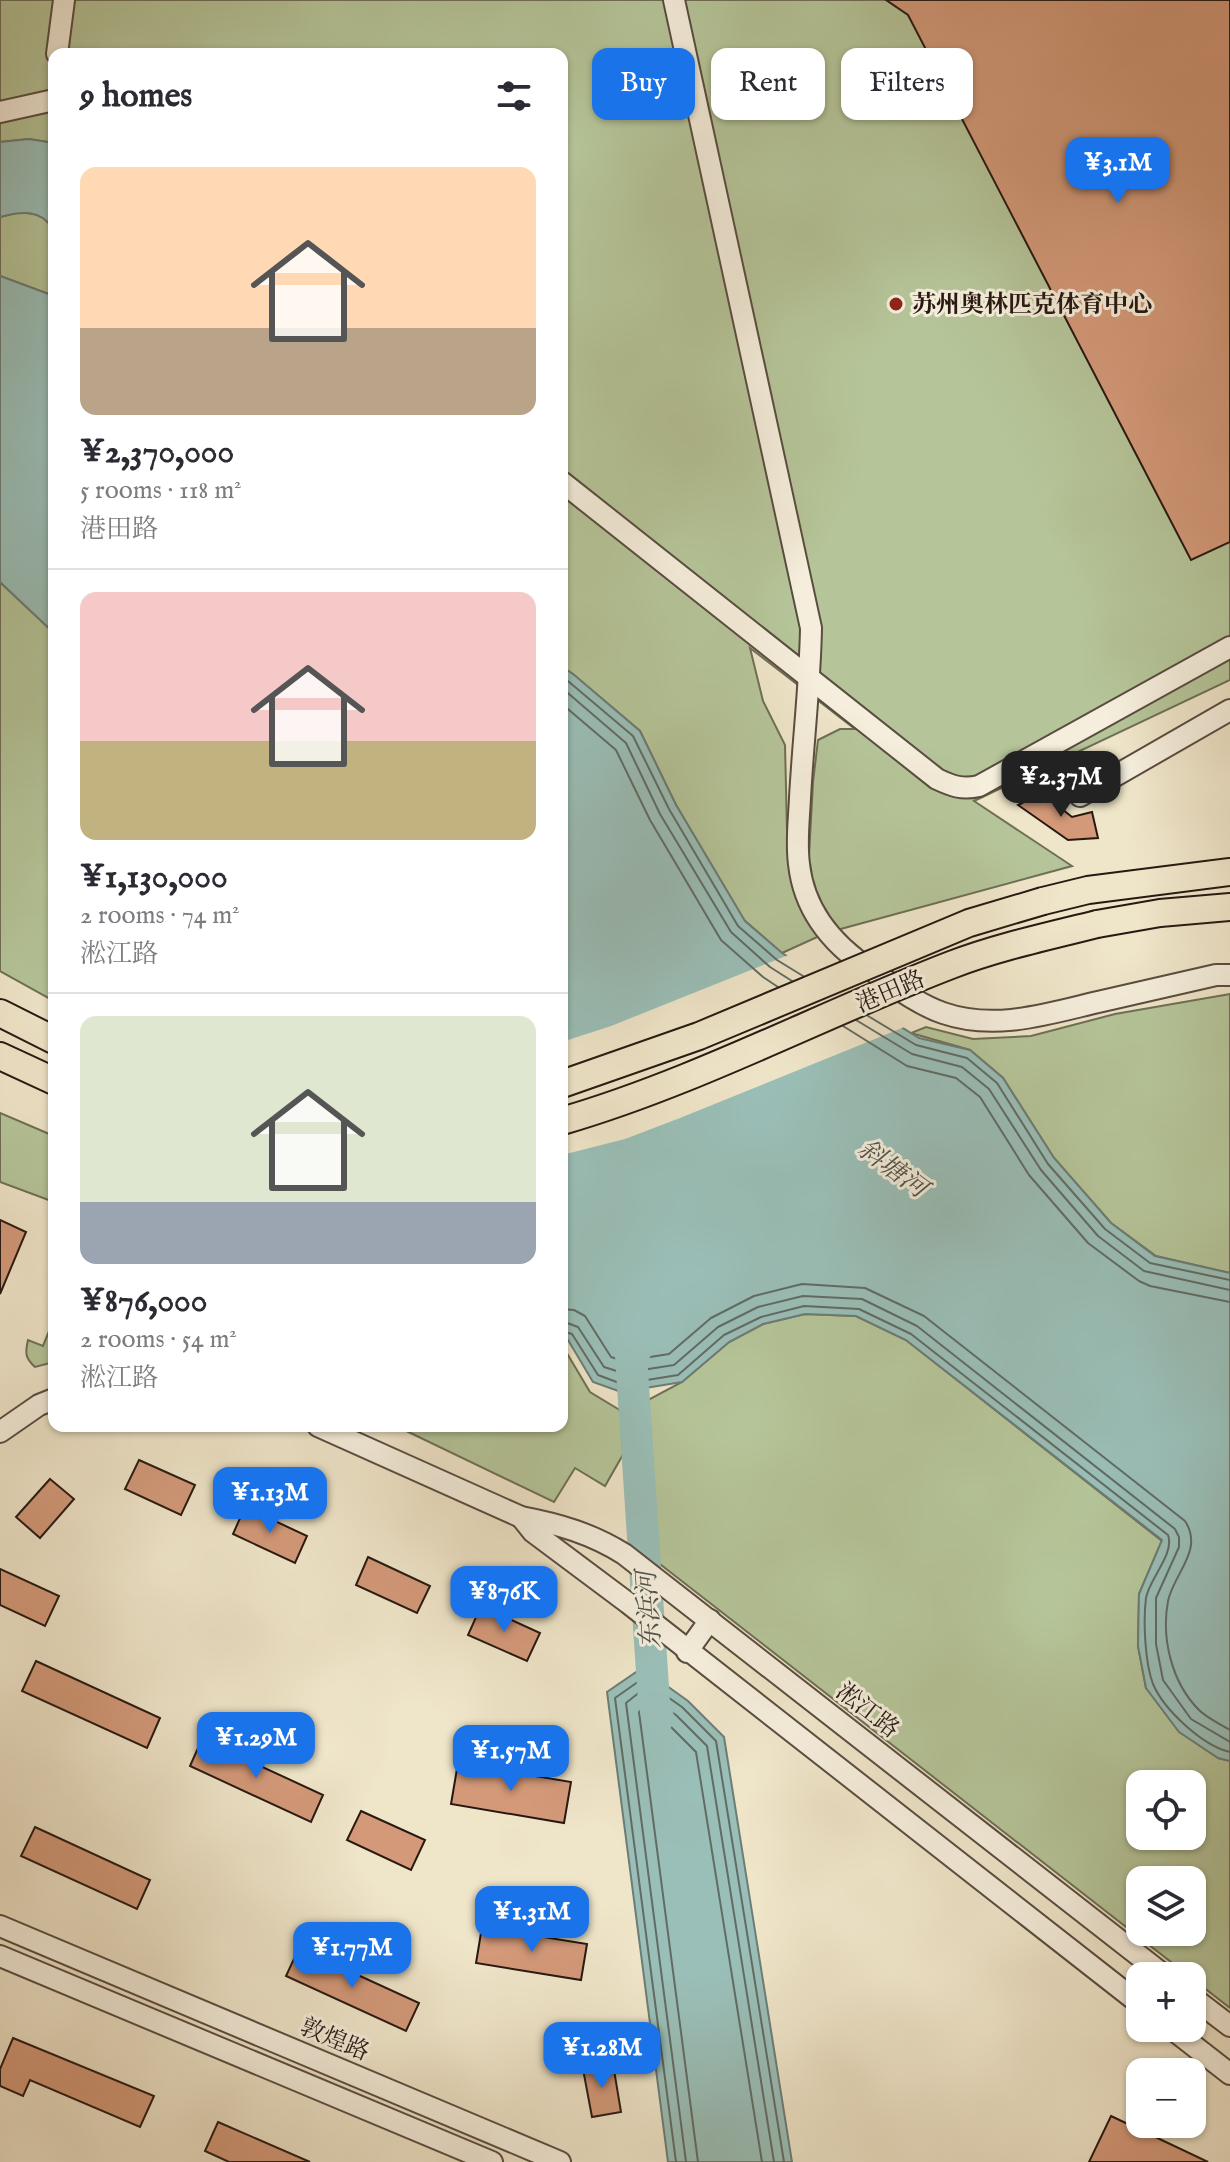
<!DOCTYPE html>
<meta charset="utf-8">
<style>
:root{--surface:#fff;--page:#f2f2f3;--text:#2b2b33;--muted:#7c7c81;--line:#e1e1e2;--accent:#1a73e8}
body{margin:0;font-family:"IM FELL English","Noto Serif SC",serif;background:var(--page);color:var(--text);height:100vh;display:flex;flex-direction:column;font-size:30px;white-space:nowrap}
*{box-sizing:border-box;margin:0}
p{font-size:26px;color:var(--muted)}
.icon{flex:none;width:44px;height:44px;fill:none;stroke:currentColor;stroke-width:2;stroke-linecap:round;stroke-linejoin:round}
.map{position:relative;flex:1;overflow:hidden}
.sheet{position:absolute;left:48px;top:48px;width:520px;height:1384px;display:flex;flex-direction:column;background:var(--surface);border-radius:16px;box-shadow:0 2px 6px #0004}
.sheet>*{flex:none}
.hud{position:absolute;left:592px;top:48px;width:518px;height:72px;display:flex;gap:16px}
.buttons{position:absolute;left:1126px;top:1770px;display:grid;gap:16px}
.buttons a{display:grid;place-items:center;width:80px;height:80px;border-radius:16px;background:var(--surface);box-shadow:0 2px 6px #0004;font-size:40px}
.price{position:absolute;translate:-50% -68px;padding:0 18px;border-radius:16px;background:var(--accent);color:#fff;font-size:26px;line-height:52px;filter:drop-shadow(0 2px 4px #0008)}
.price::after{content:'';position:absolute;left:50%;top:48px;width:24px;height:18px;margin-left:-12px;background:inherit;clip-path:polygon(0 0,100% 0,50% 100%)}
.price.current{background:#222;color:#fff}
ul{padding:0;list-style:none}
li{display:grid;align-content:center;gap:16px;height:424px;padding:0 32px}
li+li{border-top:2px solid var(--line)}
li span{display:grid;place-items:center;height:248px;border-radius:16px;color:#555}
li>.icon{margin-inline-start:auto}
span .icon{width:144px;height:144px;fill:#fffc;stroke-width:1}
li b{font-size:34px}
h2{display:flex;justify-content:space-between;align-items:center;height:96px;padding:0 32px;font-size:34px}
.pill{padding:0 28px;border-radius:16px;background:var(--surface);box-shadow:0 2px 6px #0004;font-size:28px;line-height:72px}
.pill.current{background:var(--accent);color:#fff}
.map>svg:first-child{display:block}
</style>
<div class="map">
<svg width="1230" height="2162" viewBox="0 0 1230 2162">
<rect width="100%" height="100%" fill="#efe5c9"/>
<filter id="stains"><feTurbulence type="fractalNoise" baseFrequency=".0025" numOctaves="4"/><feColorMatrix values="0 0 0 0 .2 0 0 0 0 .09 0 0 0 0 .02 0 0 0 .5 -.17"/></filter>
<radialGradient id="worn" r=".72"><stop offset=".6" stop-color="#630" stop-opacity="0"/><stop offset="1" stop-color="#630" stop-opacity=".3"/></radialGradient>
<g fill="#b5c599" stroke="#6e6f56" stroke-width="2" fill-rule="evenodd">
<path d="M0,0H1230V680L974,801L1072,866L826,933L782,953L744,920L676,805L640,731L573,674L562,667V54H54V143L29,139L0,142ZM750,648L855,729H840L818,740L813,782L808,875L819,914L787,830L785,745L763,701Z"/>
<polygon points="20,212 41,215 54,229 54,296 0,276 0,217"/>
<polygon points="0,582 54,633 54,1001 0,971"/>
<polygon points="1230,994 1230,1273 1156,1256 1111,1223 1054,1158 1003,1078 970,1050 911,1033 926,1027 973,1039 1031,1036 1115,1014"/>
<polygon points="0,1113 54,1136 54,1202 0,1182"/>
<path d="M805,1314L856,1316L906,1340L1162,1541L1139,1594L1138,1646L1146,1688L1218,1758L1230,1761V2008L656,1561L648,1400L682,1382L729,1342L763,1324ZM1140,1784H1192V1836H1140ZM1140,1880H1192V1932H1140Z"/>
<path d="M54,1319V1362L35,1367C25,1358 25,1353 28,1340L43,1346Z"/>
<polygon points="562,1345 590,1392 623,1412 629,1444 605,1486 575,1468 554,1502 396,1426 562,1426"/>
</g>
<g fill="#9abfb8" stroke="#6c7d76" stroke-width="2">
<path d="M29,139L54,143V229C40,209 21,211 0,217V142Z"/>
<polygon points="0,276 54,296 54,633 0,582"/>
<polygon points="562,667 573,674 640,731 676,805 745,921 782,953 919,1038 970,1050 1003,1078 1054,1158 1111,1223 1155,1256 1230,1273 1230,1761 1218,1758 1179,1732 1146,1688 1138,1646 1139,1594 1162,1540 906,1340 856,1316 805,1314 763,1324 729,1342 682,1382 621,1392 593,1382 562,1330"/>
<polygon points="642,1668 688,1701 724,1737 792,2162 668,2162 607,1692"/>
</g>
<polygon fill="#efe5c9" points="791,954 907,1026 680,1118 625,1139 562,1155 562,1042 611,1026"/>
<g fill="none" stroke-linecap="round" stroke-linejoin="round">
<g stroke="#606c65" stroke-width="2">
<polyline points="562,676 633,736 669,809 738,926 777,960 803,976"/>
<polyline points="562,688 626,743 660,814 731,932 770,967 792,981"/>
<polyline points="562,704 616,750 650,820 721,940 763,977 778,987"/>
<polyline points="868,1016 916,1045 967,1058 997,1083 1048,1164 1105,1229 1150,1263 1230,1280"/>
<polyline points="856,1020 912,1054 962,1067 989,1089 1041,1170 1098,1236 1144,1271 1230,1290"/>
<polyline points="843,1026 907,1066 956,1078 980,1097 1029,1175 1088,1243 1139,1281 1150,1286 1230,1302"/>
<path d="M562,1309L574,1310L585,1316L611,1357L624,1361L669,1354L711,1318L754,1296L802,1284L865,1288L924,1316L1185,1521C1204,1550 1174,1573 1168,1601C1161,1639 1172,1683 1199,1710C1207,1718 1220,1724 1230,1730"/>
<polyline points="562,1321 578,1327 604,1367 623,1373 674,1365 718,1327 758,1307 803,1296 862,1299 917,1326 1175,1529 1179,1537 1179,1547 1156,1598 1156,1644 1163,1680 1191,1719 1230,1742"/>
<path d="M562,1331L572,1334L598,1375L622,1384L678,1375L724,1335L761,1317L804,1306L859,1309L911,1334L1168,1535C1175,1554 1149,1579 1146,1598C1143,1621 1145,1663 1153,1684C1164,1710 1203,1746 1230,1752"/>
<polyline points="676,2162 615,1698 642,1679 682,1707 716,1741 784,2162"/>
<polyline points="686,2162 626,1703 641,1691 676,1715 707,1746 774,2162"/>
<polyline points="698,2162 639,1712 643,1707 668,1724 696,1752 762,2162"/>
</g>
<polyline stroke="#9abfb8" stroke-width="32" points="637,1348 631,1356 654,1702 658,1718"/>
</g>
<g fill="#d39979" stroke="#271912" stroke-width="2">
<polygon points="886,0 1230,0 1230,542 1191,560 908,15"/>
<polygon points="1042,793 1072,817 1092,812 1098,838 1068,840 1018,805"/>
<polygon points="0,1220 26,1232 0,1294"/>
<polygon points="139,1460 195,1485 181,1515 125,1489"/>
<polygon points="50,1479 74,1499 40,1538 16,1517"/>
<polygon points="245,1507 307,1536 295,1563 233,1534"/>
<polygon points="368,1557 430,1586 417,1613 356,1585"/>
<polygon points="0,1569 59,1596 45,1626 0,1605"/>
<polygon points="481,1606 540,1633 527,1661 468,1635"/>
<polygon points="36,1661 160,1718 147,1748 22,1691"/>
<polygon points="202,1739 323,1795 311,1822 190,1766"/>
<polygon points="458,1763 571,1782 564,1823 451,1804"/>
<polygon points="361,1811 425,1840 411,1870 347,1840"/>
<polygon points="35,1827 150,1880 137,1909 21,1856"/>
<polygon points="482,1927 587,1944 581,1980 476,1963"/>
<polygon points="299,1948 419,2003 406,2031 286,1976"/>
<polygon points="13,2038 154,2096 140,2127 30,2080 23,2096 0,2086 0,2069"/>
<polygon points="613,2064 621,2112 592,2117 583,2069"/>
<polygon points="1111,2116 1208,2162 1089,2162"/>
<polygon points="218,2122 310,2162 229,2162 205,2151"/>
</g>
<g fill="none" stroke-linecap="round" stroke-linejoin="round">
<g stroke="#594c40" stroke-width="24">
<g id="minor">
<path d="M674,0L811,628C810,685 803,741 800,798C799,820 796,842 799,864C804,911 833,945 871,970C894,986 917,1004 943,1013C995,1031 1047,1014 1098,1002C1137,993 1177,984 1216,975H1230"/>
<polyline points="57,54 64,0"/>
<polyline points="0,112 54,100"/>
<path d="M562,482L937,779C952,786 962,790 979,786L1230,647"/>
<polyline points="1080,796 1230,710"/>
<path d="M318,1426L521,1517C559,1524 592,1534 624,1554L1165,1976"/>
<polyline points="0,1432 39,1405 54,1399"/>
<polyline points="521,1517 533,1532 628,1603 1140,2004"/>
<polyline points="687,1652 710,1620"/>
<polyline points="0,1926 560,2162"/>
<polyline points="0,1956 492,2162"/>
<polyline points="1192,1997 1230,2026"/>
<polyline points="1171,2028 1230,2074"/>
</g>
</g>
<g stroke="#271912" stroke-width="30">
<g id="major">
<polyline points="1043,901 1088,890 1230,872"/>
<polyline points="1097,924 1160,913 1230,907"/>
<polyline points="0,1013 54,1040"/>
<polyline points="0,1056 54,1081"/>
</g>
</g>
<use href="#minor" stroke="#f5eedc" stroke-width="20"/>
<use href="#major" stroke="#efe5c9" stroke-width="26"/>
<g stroke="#271912" stroke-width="30" stroke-linecap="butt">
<g id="major-bridge">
<polyline points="562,1084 699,1036 969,923 1043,901"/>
<path d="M562,1121C696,1082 821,1015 951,965C998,947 1049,936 1097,924"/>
</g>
</g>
<use href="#major-bridge" stroke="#efe5c9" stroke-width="26"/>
</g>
<circle fill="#8f2418" stroke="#f5eedc" stroke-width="3" cx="896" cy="304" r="8"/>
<g text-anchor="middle" stroke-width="6" stroke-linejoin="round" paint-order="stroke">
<g font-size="24" font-weight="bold" fill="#271912" stroke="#f5eedc" text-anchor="start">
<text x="912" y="312">苏州奥林匹克体育中心</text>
</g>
<g font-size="24" fill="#271912" stroke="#f5eedc">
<text transform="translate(890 991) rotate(-23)" y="8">港田路</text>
<text transform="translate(868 1710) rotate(38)" y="8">淞江路</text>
<text transform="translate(335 2039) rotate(23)" y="8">敦煌路</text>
</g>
<g font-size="26" font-style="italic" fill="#4f534c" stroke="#f5eedc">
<text transform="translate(893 1168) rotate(36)" y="9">斜塘河</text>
<text transform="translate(648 1610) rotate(-94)" y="9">东浜河</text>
</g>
</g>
<rect width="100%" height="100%" filter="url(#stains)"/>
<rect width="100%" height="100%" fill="url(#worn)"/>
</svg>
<div class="buttons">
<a><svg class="icon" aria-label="locate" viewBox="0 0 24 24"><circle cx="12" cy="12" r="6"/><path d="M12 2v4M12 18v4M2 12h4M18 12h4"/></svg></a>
<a><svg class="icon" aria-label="layers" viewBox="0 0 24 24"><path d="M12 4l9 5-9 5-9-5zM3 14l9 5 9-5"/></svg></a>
<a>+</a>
<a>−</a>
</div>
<b class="price" style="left:1118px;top:205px">¥3.1M</b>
<b class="price current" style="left:1061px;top:819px">¥2.37M</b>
<b class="price" style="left:270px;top:1535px">¥1.13M</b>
<b class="price" style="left:504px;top:1634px">¥876K</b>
<b class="price" style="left:256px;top:1780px">¥1.29M</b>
<b class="price" style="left:511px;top:1793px">¥1.57M</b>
<b class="price" style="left:532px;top:1954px">¥1.31M</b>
<b class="price" style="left:352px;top:1990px">¥1.77M</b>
<b class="price" style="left:602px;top:2090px">¥1.28M</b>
<div class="hud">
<a class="pill current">Buy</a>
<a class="pill">Rent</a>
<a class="pill">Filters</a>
</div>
<section class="sheet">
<h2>9 homes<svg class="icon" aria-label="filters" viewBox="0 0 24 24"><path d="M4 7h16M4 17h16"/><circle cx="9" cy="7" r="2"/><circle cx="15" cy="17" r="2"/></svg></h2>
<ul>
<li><span style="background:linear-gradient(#ffd9b3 65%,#b9a48a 0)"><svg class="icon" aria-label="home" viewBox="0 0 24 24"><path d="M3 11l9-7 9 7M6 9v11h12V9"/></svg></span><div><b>¥2,370,000</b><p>5 rooms · 118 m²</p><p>港田路</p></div></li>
<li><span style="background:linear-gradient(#f6c9c9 60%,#c2b280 0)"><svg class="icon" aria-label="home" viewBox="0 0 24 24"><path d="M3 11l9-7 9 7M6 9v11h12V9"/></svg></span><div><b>¥1,130,000</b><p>2 rooms · 74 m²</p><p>淞江路</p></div></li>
<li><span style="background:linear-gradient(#dfe7d0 75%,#9aa5b1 0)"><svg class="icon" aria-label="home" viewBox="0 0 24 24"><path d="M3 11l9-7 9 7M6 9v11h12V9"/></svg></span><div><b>¥876,000</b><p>2 rooms · 54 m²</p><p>淞江路</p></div></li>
</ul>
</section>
</div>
